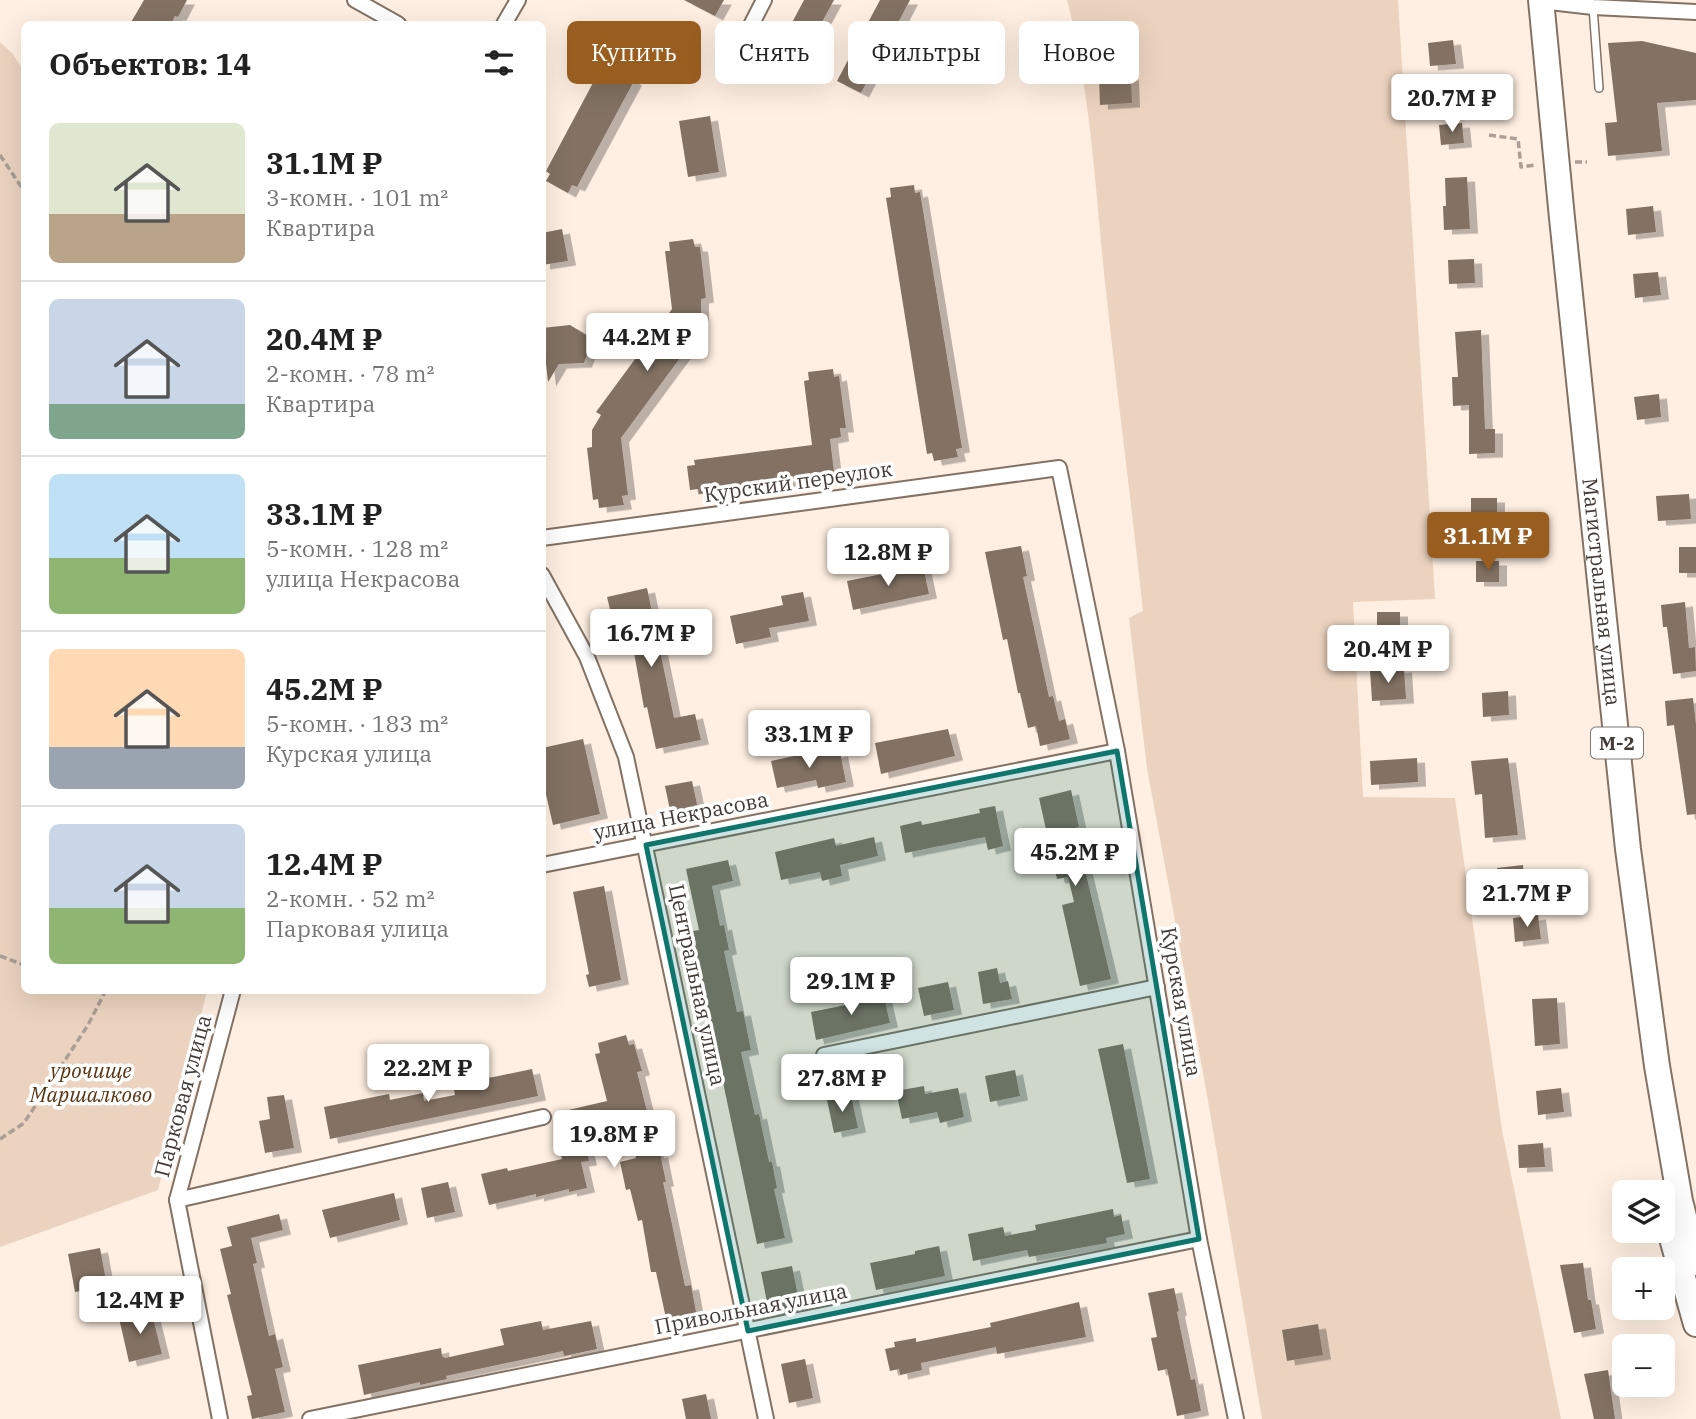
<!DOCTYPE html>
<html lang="ru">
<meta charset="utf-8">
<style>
:root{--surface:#fff;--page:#f6f6f6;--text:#222;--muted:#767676;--line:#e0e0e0;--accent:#9a5d20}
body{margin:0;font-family:"IBM Plex Serif",serif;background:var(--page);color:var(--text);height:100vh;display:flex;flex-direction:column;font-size:26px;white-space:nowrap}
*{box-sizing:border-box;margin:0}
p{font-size:23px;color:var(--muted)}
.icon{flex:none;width:38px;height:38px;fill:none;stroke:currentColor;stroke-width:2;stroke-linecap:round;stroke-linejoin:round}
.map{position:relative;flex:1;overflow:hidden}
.sheet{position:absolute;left:21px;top:21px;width:525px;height:973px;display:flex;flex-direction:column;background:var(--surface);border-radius:10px;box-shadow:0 7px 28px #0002}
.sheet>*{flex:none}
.hud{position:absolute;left:567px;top:21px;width:665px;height:63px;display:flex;gap:14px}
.controls{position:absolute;left:1612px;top:1180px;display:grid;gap:14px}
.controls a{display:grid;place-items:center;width:63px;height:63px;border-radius:10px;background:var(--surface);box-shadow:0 7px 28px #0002;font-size:35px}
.price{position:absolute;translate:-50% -60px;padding:0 16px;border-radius:7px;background:#fff;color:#222;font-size:23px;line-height:46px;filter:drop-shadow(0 2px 4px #0008)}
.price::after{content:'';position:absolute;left:50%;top:42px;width:21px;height:16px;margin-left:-10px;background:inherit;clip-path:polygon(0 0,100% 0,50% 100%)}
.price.selected{background:var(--accent);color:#fff}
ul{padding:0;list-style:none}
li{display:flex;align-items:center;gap:21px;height:175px;padding:0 28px}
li+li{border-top:2px solid var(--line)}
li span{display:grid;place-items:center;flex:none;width:196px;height:140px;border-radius:10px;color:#555}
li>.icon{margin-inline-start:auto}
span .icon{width:84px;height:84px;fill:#fffc;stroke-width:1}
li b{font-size:30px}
h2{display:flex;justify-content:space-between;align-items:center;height:84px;padding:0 28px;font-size:30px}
.chip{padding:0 24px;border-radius:10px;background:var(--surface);box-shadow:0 7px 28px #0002;font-size:24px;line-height:63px}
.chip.selected{background:var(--accent);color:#fff}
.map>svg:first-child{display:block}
</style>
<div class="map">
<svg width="1696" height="1419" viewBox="0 0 1696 1419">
<defs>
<filter id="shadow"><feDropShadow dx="8" dy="4.5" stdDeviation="0" flood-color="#0004"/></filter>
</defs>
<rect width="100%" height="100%" fill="#ffefe2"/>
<g fill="#ebd3bf">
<path d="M1067,0H1398L1435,599L1353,602L1363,797L1455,798L1502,1130L1561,1419H1262L1206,1089L1147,768L1129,618L1143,611C1131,498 1116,386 1104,273C1095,183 1090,89 1067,0Z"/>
<polygon points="0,42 13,54 24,72 24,990 207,991 158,1190 0,1247"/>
</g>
<g fill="#837264" filter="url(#shadow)">
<polygon points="144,0 187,0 178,17 175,16 171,24 130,24"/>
<polygon points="684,0 724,0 715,16"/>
<polygon points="804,0 834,0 801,61 778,49"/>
<polygon points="880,0 910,0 861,93 837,81"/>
<polygon points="1453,40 1456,64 1430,66 1428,43"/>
<polygon points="1642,41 1696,53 1696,100 1657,103 1662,151 1608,156 1605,123 1617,122 1608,43"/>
<polygon points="612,60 633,71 629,78 634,81 577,187 572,185 568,193 546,181 550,174 546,171 603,64 608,67"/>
<polygon points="1131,76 1132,103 1100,105 1099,77"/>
<polygon points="710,116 719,172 688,177 679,121"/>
<polygon points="1462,123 1464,143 1441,145 1439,125"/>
<polygon points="1467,177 1470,229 1444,230 1443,206 1446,206 1445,178"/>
<polygon points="914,185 915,193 920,192 962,448 956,449 958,457 934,461 932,453 927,454 886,198 891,197 890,188"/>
<polygon points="1653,206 1656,232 1628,235 1626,209"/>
<polygon points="562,229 568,261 542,265 542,233"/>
<polygon points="693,239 695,247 700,247 706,298 701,299 701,316 693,332 697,335 621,438 628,495 622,496 624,505 599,508 598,499 593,500 587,448 592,447 592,430 601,415 596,412 672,309 665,251 670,251 669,242"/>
<polygon points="1474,259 1475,283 1449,284 1448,260"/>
<polygon points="1658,272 1661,295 1635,298 1633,274"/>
<polygon points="570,325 593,339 584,363 559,364 548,382 542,328"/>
<polygon points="1481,330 1485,429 1495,429 1495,453 1469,454 1469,405 1453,406 1452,377 1458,377 1455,332"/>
<polygon points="833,369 834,377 839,376 846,428 840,428 841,437 830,439 835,480 817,482 817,479 699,494 698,489 690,490 687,466 695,465 694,460 812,445 804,381 809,380 808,372"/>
<polygon points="1659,394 1661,417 1637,420 1634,397"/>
<polygon points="1689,494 1691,519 1658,521 1656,496"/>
<rect x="1471" y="498" width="26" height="24"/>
<polygon points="1021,546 1027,576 1023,577 1049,697 1053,696 1059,721 1065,719 1070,739 1040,746 1036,726 1028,728 1020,693 1018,693 1007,639 1003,640 985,552"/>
<rect x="1679" y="547" width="17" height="26"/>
<rect x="1476" y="561" width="23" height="21"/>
<polygon points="923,566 929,594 853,610 847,581"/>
<polygon points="647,588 674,718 695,714 701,740 656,749 647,707 644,708 631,636 617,639 607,597"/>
<polygon points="803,592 809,621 769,628 771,637 736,644 730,616 783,605 781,596"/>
<polygon points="1685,602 1689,648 1695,647 1696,671 1673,674 1667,627 1663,627 1661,605"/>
<rect x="1377" y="612" width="23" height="21"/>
<polygon points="1404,668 1406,699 1372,701 1370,670"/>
<polygon points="1508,691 1509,715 1483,717 1482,693"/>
<polygon points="1693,698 1696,725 1696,814 1687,815 1674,725 1667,726 1665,701"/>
<polygon points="948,729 955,756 881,774 875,743"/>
<polygon points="583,739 600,814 553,825 542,777 542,748"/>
<polygon points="840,752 846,782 818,788 816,780 777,788 771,761 803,754 804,759"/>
<polygon points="1417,758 1418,782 1371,785 1370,761"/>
<polygon points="1508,758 1518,835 1485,838 1482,794 1475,795 1471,761"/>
<polygon points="692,781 698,809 671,815 665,786"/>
<polygon points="1071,790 1079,827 1075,828 1111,979 1080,986 1062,905 1074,902 1068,877 1057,879 1039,798"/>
<polygon points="995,806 1003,846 988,850 985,837 905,853 900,826 921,821 922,825 980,813 979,809"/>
<polygon points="874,837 878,856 840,865 842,876 822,881 820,872 781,880 775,852 834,838 836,846"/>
<polygon points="728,860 733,881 712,886 720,926 724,925 729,950 724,951 737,1012 743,1011 751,1050 741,1052 755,1115 759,1114 769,1162 772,1162 777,1188 774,1189 785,1238 757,1244 699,968 693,931 699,930 686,869"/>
<polygon points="1523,865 1525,889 1499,892 1497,868"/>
<polygon points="604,886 621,980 589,987 586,975 589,974 573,892"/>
<polygon points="1538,915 1541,939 1515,942 1513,918"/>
<polygon points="997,968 1000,983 1008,981 1012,999 983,1004 978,972"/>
<polygon points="948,982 954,1010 924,1016 918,988"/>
<polygon points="883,993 890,1023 816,1040 811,1012 861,1002 860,997"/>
<polygon points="1557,998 1560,1044 1535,1046 1532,999"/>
<polygon points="626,1035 629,1045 634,1044 642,1071 637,1072 651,1127 649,1127 656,1154 660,1153 666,1182 663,1182 685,1286 691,1285 697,1317 667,1323 656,1272 651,1272 642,1220 638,1221 630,1189 626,1190 620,1162 636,1158 630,1132 620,1135 618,1126 583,1135 589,1161 581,1162 587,1188 569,1192 569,1189 536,1197 536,1194 489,1205 481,1174 507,1168 508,1171 562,1159 561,1155 573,1152 564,1111 607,1101 595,1054 600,1053 598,1043"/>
<polygon points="1123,1044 1150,1179 1127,1183 1098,1049"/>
<polygon points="532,1069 538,1096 330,1139 324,1107 389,1094 390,1100 423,1093 424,1101 455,1095 452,1079 483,1072 484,1079"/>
<polygon points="1015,1070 1020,1096 990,1102 985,1076"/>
<polygon points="924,1086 925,1094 958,1088 964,1117 940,1123 937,1112 902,1119 896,1091"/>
<polygon points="1561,1088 1564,1112 1538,1115 1536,1091"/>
<polygon points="284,1095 294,1148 265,1153 259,1121 270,1119 267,1097"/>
<polygon points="851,1095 858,1128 834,1133 827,1100"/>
<polygon points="1543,1143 1545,1167 1519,1168 1518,1145"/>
<polygon points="448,1182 455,1212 427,1218 421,1188"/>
<polygon points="394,1193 400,1220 330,1238 322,1210"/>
<polygon points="1113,1209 1114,1217 1121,1215 1125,1234 1106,1238 1107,1243 1029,1257 1027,1250 973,1261 968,1234 1003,1227 1005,1236 1036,1230 1035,1225"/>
<polygon points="279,1214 283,1230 251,1238 257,1263 253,1264 269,1336 275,1334 283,1367 275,1369 285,1412 252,1419 247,1396 252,1395 227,1295 231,1294 220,1249 232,1246 227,1227"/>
<polygon points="939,1246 945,1276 876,1290 870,1263 915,1254 915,1251"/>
<polygon points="100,1248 107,1286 75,1292 68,1254"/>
<polygon points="1583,1263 1588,1300 1591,1300 1596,1329 1574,1333 1560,1265"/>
<polygon points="792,1266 800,1306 769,1312 761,1272"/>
<polygon points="1174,1288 1179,1311 1177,1312 1191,1380 1195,1379 1201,1411 1177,1416 1167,1369 1158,1371 1151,1338 1157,1337 1148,1293"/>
<polygon points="1079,1302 1086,1337 997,1354 996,1347 921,1363 922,1370 900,1375 899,1369 890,1371 885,1349 895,1347 894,1342 916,1338 916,1342 991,1327 990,1323"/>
<polygon points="151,1310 162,1354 129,1362 119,1318"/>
<polygon points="541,1321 543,1330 591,1321 597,1349 564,1356 563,1351 446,1376 447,1379 420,1385 420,1382 364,1395 358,1365 441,1348 442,1356 445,1358 504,1345 500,1329"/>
<polygon points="1318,1324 1323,1355 1287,1361 1282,1330"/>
<polygon points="805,1359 813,1398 789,1403 781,1364"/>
<polygon points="1608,1370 1615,1419 1594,1419 1584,1374"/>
<polygon points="706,1394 711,1419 686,1419 682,1399"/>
</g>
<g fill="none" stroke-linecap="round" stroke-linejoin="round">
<g stroke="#837264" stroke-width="10">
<polyline id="lane" points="1593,7 1599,88"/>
</g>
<g stroke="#837264" stroke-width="18">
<g id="street">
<polyline points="355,0 398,24"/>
<polyline points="1541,1 1593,7 1696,12"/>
<polyline points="504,24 518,0"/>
<polyline points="728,70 764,0"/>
<polyline points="542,538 1059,468 1117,751 1199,1239 1236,1419"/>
<polyline points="542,575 587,657 626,757 766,1419"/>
<polyline points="542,865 1117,751"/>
<polyline points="824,1055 1157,987"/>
<polyline points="177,1200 543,1117"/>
<polyline points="220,1419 177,1200 233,990"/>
<polyline points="310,1419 1199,1239"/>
</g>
</g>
<g stroke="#837264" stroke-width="28">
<g id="highway">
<path id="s1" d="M1541,0L1562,218L1628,849L1657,1066L1680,1201L1696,1263"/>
<polyline points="1673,1242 1696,1324"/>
</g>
</g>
<g stroke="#ab9e94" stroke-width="3.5" stroke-dasharray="7 3.5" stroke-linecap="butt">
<polyline points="1489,135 1518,139 1521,167 1536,165"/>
<polyline points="0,155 24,191"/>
<polyline points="1575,162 1587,162"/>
<polyline points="0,956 24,965"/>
<polyline points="0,1139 24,1123 88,1025 106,990"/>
</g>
<use href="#lane" stroke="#fff" stroke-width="7"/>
<use href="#street" stroke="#fff" stroke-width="14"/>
<use href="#highway" stroke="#fff" stroke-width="24"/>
</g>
<path fill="#0f766e" fill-opacity="0.2" stroke="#0f766e" stroke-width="5" stroke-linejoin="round" d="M1117,751L1199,1239L748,1331L646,845Z"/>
<g text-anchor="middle" stroke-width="7" stroke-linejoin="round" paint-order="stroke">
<rect fill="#fff" stroke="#7b7672" stroke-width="2" x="1591" y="727.5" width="52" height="31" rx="5"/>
<g font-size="19" font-weight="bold" fill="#433b35">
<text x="1617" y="750">М-2</text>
</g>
<g font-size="21" fill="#433b35" stroke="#fff">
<text transform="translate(798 482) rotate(-8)" y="7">Курский переулок</text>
<text dy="7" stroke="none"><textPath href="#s1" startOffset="595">Магистральная улица</textPath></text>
<text transform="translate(681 816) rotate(-11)" y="7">улица Некрасова</text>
<text transform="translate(697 985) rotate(78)" y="7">Центральная улица</text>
<text transform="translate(1181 1002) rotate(80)" y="7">Курская улица</text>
<text transform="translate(183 1096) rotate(-75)" y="7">Парковая улица</text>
<text transform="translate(751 1309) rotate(-11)" y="7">Привольная улица</text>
</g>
<g font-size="21" font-style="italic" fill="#593410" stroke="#fff">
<text x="91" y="1078">урочище<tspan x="91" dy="24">Маршалково</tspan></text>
</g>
</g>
</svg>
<div class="controls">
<a><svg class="icon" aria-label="layers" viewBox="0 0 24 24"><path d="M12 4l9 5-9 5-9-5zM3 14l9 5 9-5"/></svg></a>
<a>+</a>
<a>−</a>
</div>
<b class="price" style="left:1452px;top:134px">20.7M ₽</b>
<b class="price" style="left:647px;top:373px">44.2M ₽</b>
<b class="price selected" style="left:1488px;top:572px">31.1M ₽</b>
<b class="price" style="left:888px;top:588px">12.8M ₽</b>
<b class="price" style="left:651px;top:669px">16.7M ₽</b>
<b class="price" style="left:1388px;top:685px">20.4M ₽</b>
<b class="price" style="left:809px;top:770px">33.1M ₽</b>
<b class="price" style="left:1075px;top:888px">45.2M ₽</b>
<b class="price" style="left:1527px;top:929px">21.7M ₽</b>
<b class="price" style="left:851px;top:1017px">29.1M ₽</b>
<b class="price" style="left:428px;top:1104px">22.2M ₽</b>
<b class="price" style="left:842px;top:1114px">27.8M ₽</b>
<b class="price" style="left:614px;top:1170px">19.8M ₽</b>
<b class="price" style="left:140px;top:1336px">12.4M ₽</b>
<div class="hud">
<a class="chip selected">Купить</a>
<a class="chip">Снять</a>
<a class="chip">Фильтры</a>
<a class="chip">Новое</a>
</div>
<section class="sheet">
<h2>Объектов: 14<svg class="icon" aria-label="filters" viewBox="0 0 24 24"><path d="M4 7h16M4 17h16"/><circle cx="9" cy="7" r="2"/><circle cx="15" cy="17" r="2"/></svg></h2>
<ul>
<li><span style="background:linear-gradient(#dfe7d0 65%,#b9a48a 0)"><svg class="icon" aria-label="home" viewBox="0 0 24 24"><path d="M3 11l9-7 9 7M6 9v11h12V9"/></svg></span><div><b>31.1M ₽</b><p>3-комн. · 101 m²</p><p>Квартира</p></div></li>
<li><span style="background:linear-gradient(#c9d6e8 75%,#7fa58c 0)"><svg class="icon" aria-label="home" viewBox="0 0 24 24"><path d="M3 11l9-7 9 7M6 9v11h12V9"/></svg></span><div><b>20.4M ₽</b><p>2-комн. · 78 m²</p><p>Квартира</p></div></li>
<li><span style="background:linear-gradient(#bfe0f5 60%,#8fb573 0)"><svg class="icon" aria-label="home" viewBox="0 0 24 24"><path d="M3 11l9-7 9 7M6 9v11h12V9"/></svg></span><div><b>33.1M ₽</b><p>5-комн. · 128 m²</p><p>улица Некрасова</p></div></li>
<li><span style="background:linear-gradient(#ffd9b3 70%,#9aa5b1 0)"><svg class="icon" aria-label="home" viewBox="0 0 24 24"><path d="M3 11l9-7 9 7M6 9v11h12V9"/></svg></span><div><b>45.2M ₽</b><p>5-комн. · 183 m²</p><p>Курская улица</p></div></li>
<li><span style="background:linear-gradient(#c9d6e8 60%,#8fb573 0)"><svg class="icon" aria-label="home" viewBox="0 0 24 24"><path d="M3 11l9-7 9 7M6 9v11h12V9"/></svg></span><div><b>12.4M ₽</b><p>2-комн. · 52 m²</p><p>Парковая улица</p></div></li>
</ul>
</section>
</div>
